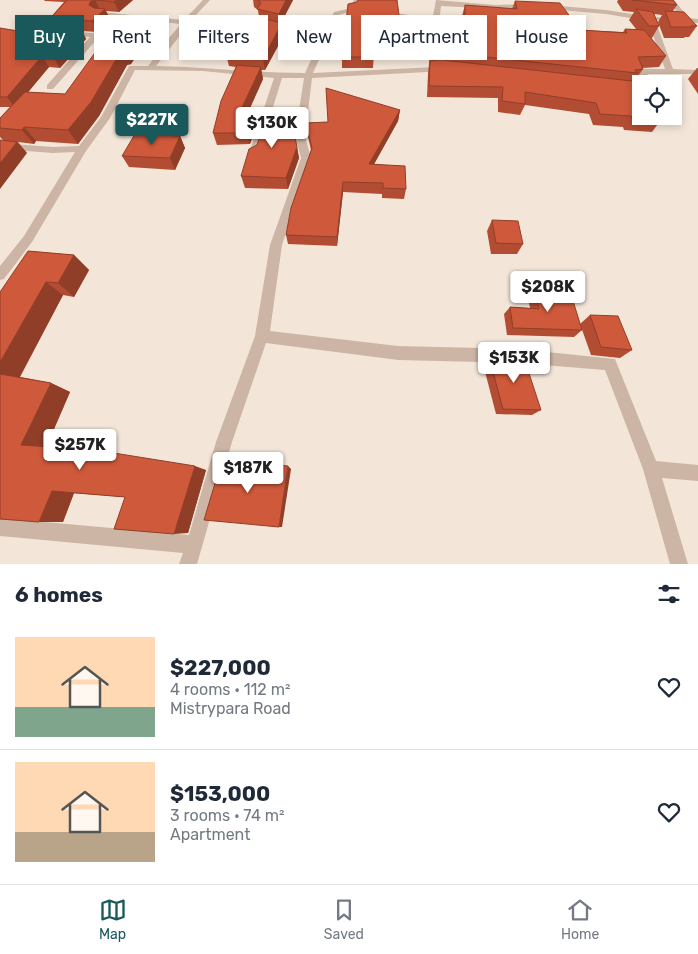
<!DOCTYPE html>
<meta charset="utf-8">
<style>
:root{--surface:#fff;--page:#f2f2f3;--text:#1f2937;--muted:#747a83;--line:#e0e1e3;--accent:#19595b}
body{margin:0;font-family:Rubik,sans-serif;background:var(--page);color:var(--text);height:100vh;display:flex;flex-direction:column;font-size:19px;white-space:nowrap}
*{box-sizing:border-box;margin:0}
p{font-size:16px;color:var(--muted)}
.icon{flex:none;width:28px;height:28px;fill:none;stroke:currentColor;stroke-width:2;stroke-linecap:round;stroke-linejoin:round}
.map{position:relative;height:564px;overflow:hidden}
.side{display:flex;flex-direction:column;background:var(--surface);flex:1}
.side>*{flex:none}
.top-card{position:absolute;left:15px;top:15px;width:669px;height:45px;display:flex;gap:10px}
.buttons{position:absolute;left:632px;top:75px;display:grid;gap:10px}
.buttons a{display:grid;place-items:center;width:50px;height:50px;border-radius:0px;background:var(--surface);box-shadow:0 2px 8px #0003;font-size:25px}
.price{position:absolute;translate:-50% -42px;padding:0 11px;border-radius:5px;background:#fff;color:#222;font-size:16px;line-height:32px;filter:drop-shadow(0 1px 2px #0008)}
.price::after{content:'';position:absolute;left:50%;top:30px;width:15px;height:11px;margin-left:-8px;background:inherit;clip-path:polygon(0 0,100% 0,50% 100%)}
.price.on{background:var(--accent);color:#fff}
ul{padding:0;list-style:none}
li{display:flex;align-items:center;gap:15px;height:125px;padding:0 15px}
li+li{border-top:1px solid var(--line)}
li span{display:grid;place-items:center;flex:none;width:140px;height:100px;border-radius:0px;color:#555}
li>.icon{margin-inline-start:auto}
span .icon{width:60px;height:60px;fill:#fffc;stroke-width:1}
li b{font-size:21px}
h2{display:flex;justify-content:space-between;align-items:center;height:60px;padding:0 15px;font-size:21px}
.chip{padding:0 18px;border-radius:0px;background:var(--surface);box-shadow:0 2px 8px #0003;font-size:18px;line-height:45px}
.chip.on{background:var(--accent);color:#fff}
.dock{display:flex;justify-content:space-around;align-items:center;height:70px;border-top:1px solid var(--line);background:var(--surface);font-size:14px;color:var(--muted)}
.dock a{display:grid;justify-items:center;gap:2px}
.dock .on{color:var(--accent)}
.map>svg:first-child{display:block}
</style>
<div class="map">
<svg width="698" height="564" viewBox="0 0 698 564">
<rect width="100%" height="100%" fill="#f3e6d9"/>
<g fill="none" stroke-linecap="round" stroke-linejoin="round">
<g fill="#ccb5a4" fill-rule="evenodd">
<path d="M203,0H210L196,15L237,17L321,36L334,12L351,8L354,0H360L356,10L339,15L313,73L436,67L430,31L436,0L496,5L531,4L532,5L529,7L496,9L441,6L438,31L444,67H447V71L312,78L305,136L311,158L282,245L270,331L398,346L518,349L615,359L656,461L698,465V481L662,478L688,564H670L643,469L605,370L518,363L398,360L266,343L232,442L197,564H179L183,553L0,536V518L189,535L216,442L255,336L270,245L301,158L295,136L304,78H282L258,156L253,159L248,156L274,78L203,71L135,70L110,118L86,151L32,242L4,279L0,280V266L24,236L75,152L53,153L0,149V143L53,147L79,146L101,117L129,66H148L165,44L98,38L53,89H47V85L90,37L69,35H66V31L168,39L181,24L100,16L96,14L100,12L184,20ZM193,19L237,21L320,40L305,73C255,73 206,67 156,66Z"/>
<path d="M668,0H674L689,18L698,19V23L655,20L673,69L698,70V74H648L644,84H641V90C637,92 629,93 626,89L635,86L642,69H665L648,21L606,14L549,9L546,7L549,5L606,10L651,17L681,18Z"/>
</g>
</g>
<g fill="#b24d33">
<polygon points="44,0 133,0 119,12 106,11 110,19 98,32 82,31 86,39 60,68 49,67 28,92 65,94 137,55 131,64 127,65 99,116 78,144 36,141 34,144 18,142 27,153 3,140 0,137 0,118 10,107 0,107 0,28 36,34 64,2 45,1"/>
<polygon points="253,0 293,0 281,23 284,35 265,70 261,70 263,79 248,112 254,112 257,123 250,144 217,145 213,133 236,67 229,66 226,55 259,17 258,10 254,7"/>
<polygon points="618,0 673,0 677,5 673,11 697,26 689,37 685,37 684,38 664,38 658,22 662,15 654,14 659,26 652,38 651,38 666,56 659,67 642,68 643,69 635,81 632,81 660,121 652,132 624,130 623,127 593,125 589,114 525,105 520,115 498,112 498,98 427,97 428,73 429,64 429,65 430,41 432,30 436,53 434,61 445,61 441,40 444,29 462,29 462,16 465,5 512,9 515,1 580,30 623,32 625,29 636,29 629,20 634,12 623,11 617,2"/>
<polygon points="399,15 419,44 417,55 374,53 373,68 342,68 342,57"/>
<polygon points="697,68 698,68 698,94 688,79"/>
<polygon points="400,110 398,121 374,164 406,189 404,199 382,198 382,194 343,192 337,246 288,244 286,235 311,150 307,133 306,123 328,122"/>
<polygon points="288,122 297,147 299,158 288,189 245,188 241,176 257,145"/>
<polygon points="180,136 185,148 175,170 129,167 122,156"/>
<polygon points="492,220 523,244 517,254 491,254 487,231"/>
<polygon points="28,251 74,255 89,270 74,297 63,295 20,377 51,383 70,392 46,447 206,470 188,533 125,497 74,493 63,522 0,519"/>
<polygon points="534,290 582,330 574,337 507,335 504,314 510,307 530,308 528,298"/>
<polygon points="590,315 632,350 620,358 591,355 580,324"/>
<polygon points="489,357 541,410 532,415 496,414 483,364"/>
</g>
<g fill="#913e29">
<polygon points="95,0 100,10 95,12 89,5 90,2"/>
<polygon points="117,0 133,0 119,12 114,2"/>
<polygon points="286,0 293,0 280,25 279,14"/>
<polygon points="105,9 110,19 98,32 92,21"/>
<polygon points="59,19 65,30 59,26"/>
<polygon points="282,23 284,35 265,70 263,59"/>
<polygon points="81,28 86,39 60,68 53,57"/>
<polygon points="130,42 137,55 131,64 127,65 99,116 78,144 68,130 121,51"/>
<polygon points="42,56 49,67 15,108 7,97"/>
<polygon points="261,67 263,79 243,124 240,112"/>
<polygon points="400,110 398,121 368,175 369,164"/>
<polygon points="254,112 257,123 250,144 247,133"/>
<polygon points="287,113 288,125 284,122"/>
<polygon points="24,127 36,141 34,144 22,130"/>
<polygon points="180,136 185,148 175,170 170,158"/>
<polygon points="17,142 27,153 0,189 0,163"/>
<polygon points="297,147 299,158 288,189 286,178"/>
<polygon points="343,182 343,192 337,246 337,237"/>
<polygon points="74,255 89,270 74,297 58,283"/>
<polygon points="46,282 63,295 17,382 0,375 0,362"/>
<polygon points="51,383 70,392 45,450 21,445"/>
<polygon points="195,466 206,470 188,533 174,534"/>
<polygon points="288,466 291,469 282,527 279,527"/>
<polygon points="52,491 74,493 63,522 39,522"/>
</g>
<g fill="#cf593b" stroke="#913e29">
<polygon points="67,0 117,0 114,2 95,0 90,2 89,5 94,8 105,9 92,21 59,19 59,26 81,28 53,57 42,56 7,97 0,97 0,28 36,34"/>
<polygon points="257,0 286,0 279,14 257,9 261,3"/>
<polygon points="358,0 397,0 399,15 419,16 419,44 374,43 374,57 342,57 348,4 357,2"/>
<polygon points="632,0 673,0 677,5"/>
<polygon points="515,1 560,3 580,30 627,33 625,29 644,30 666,56 638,57 643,69 635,70 637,73 448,53 444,29 465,30 465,5 517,9"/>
<polygon points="636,9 653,12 659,26 649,26"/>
<polygon points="665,11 684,12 697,26 691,26 692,27 671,27"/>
<polygon points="253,16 282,23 263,59 226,55"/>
<polygon points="432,30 436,53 431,53"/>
<polygon points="130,42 124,50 121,51 91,102 68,130 24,127 22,130 0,128 0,118 25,92 65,94 102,43"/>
<polygon points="442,60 641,82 642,84 641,84 641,116 658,116 660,121 632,119 631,116 600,114 596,103 525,92 525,104 502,101 503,87 429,86 430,61"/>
<polygon points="237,65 261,67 240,112 254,112 247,133 213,133 221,101"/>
<polygon points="326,88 400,110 369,164 405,166 406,189 383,188 383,183 343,182 337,237 286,235 291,208 312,148 306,123 328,122"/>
<polygon points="268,112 287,113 284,122 292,122 297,147 286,178 241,176 249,149 257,145"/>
<polygon points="135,134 180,136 170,158 122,156"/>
<polygon points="0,140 17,142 0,163"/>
<polygon points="492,220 518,221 523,244 496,243"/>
<polygon points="28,251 74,255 58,283 46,282 0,362 0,292"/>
<polygon points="534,290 570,291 582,330 513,328 510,307 539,309"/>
<polygon points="590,315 618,316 632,350 601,347"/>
<polygon points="489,357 524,358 541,410 503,409"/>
<polygon points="0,374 51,383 21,445 95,450 195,466 174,534 114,529 125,497 52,491 39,522 0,519"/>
<polygon points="222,460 288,466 279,527 204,520"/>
</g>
</svg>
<div class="buttons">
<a><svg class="icon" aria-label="locate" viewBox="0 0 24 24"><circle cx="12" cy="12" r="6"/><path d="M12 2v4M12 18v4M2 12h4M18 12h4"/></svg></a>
</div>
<b class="price on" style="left:152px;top:146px">$227K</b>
<b class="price" style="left:272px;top:149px">$130K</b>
<b class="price" style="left:548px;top:313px">$208K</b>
<b class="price" style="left:514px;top:384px">$153K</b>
<b class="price" style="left:80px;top:471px">$257K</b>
<b class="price" style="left:248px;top:494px">$187K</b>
<div class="top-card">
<a class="chip on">Buy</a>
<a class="chip">Rent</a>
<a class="chip">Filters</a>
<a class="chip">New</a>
<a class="chip">Apartment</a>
<a class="chip">House</a>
</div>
</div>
<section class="side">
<h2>6 homes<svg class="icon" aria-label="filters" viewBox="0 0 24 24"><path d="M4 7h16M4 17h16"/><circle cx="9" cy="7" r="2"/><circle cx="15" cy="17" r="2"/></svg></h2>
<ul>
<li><span style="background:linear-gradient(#ffd9b3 70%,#7fa58c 0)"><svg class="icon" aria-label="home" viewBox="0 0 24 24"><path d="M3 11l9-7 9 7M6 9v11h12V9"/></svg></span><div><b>$227,000</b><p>4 rooms · 112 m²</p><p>Mistrypara Road</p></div><svg class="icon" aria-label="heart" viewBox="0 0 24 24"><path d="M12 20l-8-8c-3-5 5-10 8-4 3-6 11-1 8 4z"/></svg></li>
<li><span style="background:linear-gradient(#ffd9b3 70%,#b9a48a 0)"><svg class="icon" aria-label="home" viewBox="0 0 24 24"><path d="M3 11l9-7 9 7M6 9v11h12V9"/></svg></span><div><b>$153,000</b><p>3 rooms · 74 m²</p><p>Apartment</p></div><svg class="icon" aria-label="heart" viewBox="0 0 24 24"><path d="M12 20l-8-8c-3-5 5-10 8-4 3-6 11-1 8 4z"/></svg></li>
</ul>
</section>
<nav class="dock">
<a class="on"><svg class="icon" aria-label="map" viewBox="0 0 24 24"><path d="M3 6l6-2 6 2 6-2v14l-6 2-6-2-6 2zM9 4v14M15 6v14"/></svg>Map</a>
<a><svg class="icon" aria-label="saved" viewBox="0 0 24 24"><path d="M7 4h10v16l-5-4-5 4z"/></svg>Saved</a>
<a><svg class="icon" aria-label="home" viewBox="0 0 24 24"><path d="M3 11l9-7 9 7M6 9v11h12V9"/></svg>Home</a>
</nav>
